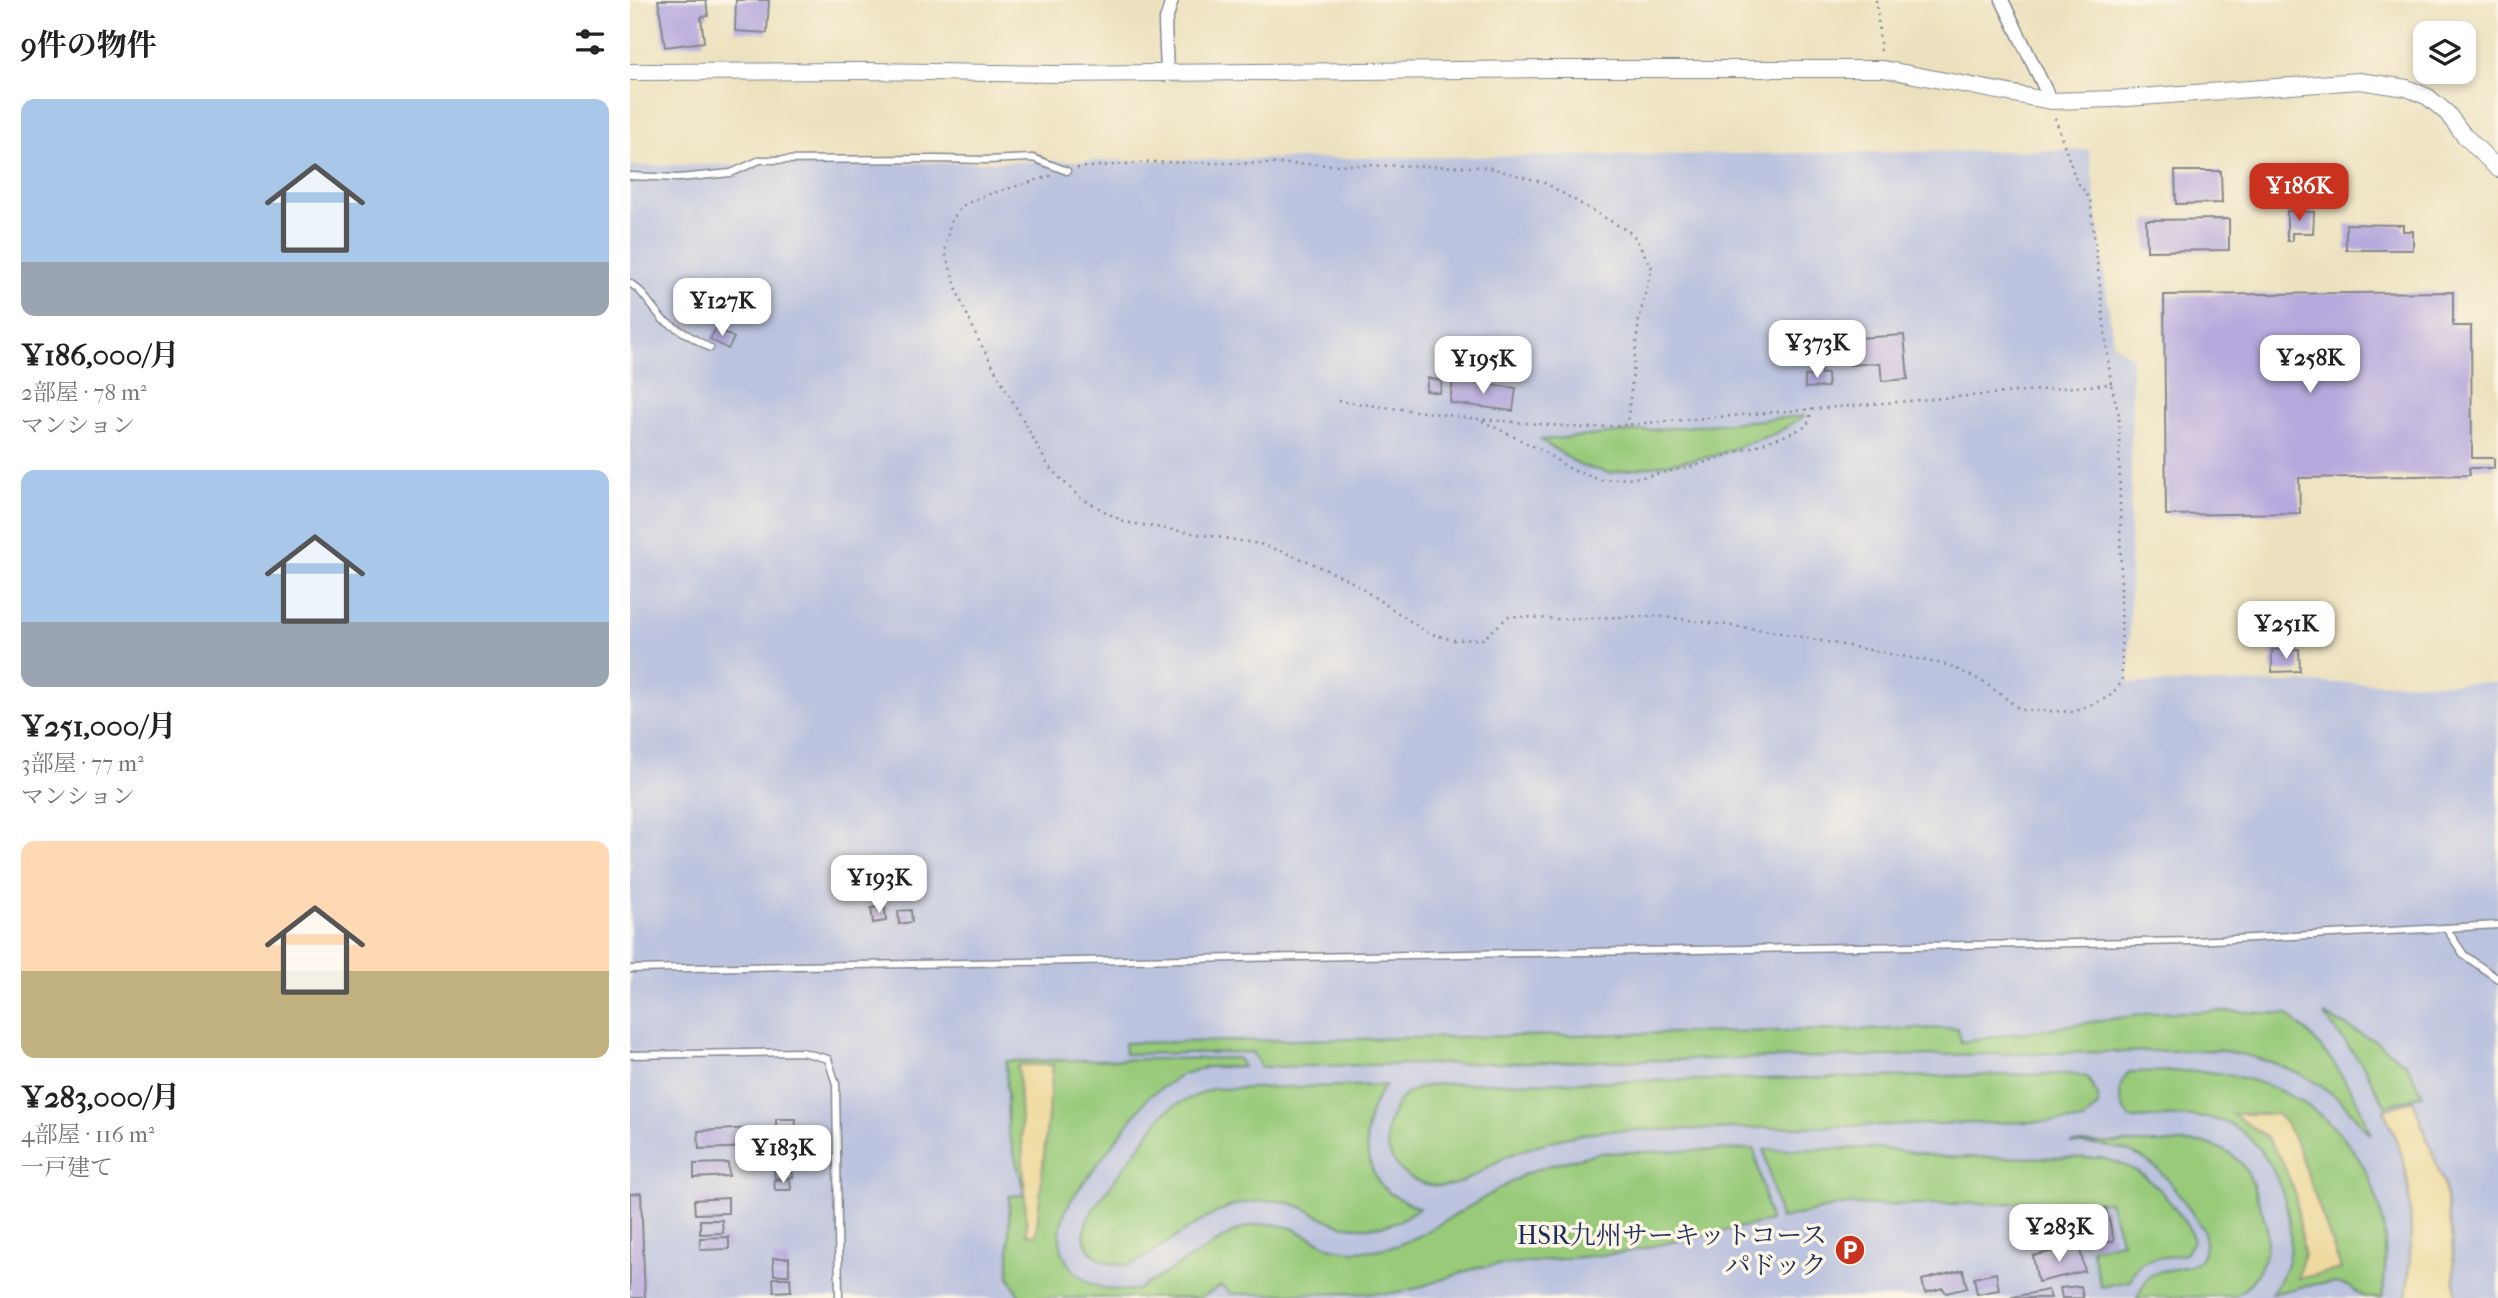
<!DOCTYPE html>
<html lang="ja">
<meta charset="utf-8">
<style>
:root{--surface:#fff;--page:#f2f2f2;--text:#222;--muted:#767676;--accent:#c8321e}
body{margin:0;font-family:"IM FELL French Canon","Noto Serif JP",serif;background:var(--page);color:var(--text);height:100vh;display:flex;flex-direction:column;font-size:26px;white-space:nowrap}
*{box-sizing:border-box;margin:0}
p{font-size:23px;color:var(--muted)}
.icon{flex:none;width:38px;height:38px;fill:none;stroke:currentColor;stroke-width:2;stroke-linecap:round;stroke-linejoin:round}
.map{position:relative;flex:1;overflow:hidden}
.side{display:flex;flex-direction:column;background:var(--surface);width:630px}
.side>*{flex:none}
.fabs{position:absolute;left:1783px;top:21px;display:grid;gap:14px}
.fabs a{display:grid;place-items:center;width:63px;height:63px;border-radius:14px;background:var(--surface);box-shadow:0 4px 10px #0003;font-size:35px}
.price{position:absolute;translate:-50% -60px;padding:0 16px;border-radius:14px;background:#fff;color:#222;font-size:23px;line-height:46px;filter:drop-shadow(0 2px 4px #0008)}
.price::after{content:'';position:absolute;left:50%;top:42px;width:21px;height:16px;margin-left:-10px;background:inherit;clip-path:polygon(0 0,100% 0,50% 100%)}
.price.active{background:var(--accent);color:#fff}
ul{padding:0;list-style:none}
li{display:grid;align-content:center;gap:14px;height:371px;padding:0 21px}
li span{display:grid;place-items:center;height:217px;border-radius:14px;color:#555}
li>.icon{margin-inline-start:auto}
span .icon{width:126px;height:126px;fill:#fffc;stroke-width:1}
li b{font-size:30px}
h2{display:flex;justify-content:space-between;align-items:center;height:84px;padding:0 21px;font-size:30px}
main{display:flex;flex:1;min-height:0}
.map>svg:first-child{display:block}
</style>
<main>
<section class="side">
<h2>9件の物件<svg class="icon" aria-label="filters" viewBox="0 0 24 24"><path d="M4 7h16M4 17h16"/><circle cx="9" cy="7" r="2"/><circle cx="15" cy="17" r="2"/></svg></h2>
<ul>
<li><span style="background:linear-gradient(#a9c7e8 75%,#9aa5b1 0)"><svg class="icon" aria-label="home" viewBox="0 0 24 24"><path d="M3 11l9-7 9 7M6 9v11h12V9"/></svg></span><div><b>¥186,000/月</b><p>2部屋 · 78 m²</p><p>マンション</p></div></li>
<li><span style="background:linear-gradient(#a9c7e8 70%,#9aa5b1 0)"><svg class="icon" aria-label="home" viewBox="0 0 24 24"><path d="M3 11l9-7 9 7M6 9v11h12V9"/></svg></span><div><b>¥251,000/月</b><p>3部屋 · 77 m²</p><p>マンション</p></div></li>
<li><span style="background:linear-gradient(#ffd9b3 60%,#c2b280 0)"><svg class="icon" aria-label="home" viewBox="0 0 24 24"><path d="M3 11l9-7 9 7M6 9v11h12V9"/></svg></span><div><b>¥283,000/月</b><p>4部屋 · 116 m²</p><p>一戸建て</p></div></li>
</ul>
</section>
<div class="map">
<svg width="1868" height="1298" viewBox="0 0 1868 1298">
<rect width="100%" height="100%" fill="#fcf5e5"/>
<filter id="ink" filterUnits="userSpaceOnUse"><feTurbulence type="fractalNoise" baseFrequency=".0143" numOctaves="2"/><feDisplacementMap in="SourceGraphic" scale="14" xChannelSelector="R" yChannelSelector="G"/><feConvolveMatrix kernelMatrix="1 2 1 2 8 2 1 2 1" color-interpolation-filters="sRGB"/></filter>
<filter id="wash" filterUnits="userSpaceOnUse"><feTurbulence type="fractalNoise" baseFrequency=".00686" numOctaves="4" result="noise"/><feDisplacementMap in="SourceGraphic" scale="28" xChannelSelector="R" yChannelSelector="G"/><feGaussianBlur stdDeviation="1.57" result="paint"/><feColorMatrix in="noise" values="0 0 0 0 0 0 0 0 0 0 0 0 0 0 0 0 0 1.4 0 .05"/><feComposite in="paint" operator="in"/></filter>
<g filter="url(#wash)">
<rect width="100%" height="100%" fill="#ece1be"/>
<polygon fill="#bcc3de" points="1459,150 1483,344 1502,357 1499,683 1868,683 1868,1298 0,1298 0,166"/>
<g fill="#98ca7a" stroke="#5a7c6c" stroke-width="2">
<polygon points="1175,416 1146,433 1084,456 980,473 951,466 911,440"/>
<path d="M1595,1011L1657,1014L1680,1035L1703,1062L1727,1100L1741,1135C1731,1124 1722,1112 1712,1102C1677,1071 1633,1057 1588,1050L631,1067L622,1052L495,1054L494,1043L1328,1028L1331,1042L1521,1013Z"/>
<polygon points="1694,1015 1745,1041 1777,1065 1793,1095 1755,1106 1735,1068"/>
<path d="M608,1058L613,1067H577L553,1074L519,1096L443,1197C408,1250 448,1297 507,1290L606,1231L624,1225L642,1224L662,1228L702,1248L722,1251L743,1250L766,1246L789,1236L893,1175L917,1166L969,1153L1124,1149L1140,1221L991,1253L849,1267L784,1289L761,1293L602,1294L591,1286L570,1298H390L379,1276V1196L395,1195L378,1130L376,1061Z"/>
<path d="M1568,1071C1695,1080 1773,1170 1752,1298H1735L1720,1287L1706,1283L1684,1284L1641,1294C1648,1283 1655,1273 1658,1260C1669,1215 1640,1135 1591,1121C1562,1113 1529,1118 1500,1119C1489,1104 1485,1087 1499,1072Z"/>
<path d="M1445,1074L1457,1077L1468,1096V1106L1453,1121L971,1131C939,1136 908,1143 878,1156C856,1166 835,1187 810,1186C773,1185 746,1154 761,1117C764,1109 769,1099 776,1094C784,1088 796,1086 806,1084Z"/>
<path d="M756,1085C733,1112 729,1156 752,1186C762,1197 776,1202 789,1208C782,1212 774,1219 766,1222C749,1229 719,1229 702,1222C689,1216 677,1208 663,1204C647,1199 631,1201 614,1203C584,1207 531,1249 501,1265C476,1266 445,1253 457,1221C462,1208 473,1196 481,1185C499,1161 516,1137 533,1114L547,1104L581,1089Z"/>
<path d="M1441,1143H1575C1588,1147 1598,1151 1608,1160C1619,1170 1623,1186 1628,1200C1631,1209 1637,1221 1637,1231C1639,1258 1627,1283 1604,1296L1507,1298C1510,1292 1514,1283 1518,1278C1536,1260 1583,1282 1574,1231C1550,1196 1530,1156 1485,1148C1471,1145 1455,1145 1441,1143Z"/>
<path d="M1247,1148L1314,1157L1471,1158C1509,1167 1526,1181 1548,1213C1555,1222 1561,1229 1563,1241L1555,1254C1531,1261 1510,1250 1500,1281L1471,1287L1461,1248L1492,1242L1479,1202L1212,1205L1150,1219L1134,1150Z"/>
</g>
<g fill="#eeda9e" stroke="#84847e" stroke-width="2">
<polygon points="388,1065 423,1065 406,1235 397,1234"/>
<path d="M1783,1100L1814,1184L1822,1240L1826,1298H1776C1782,1255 1783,1210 1775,1167C1771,1148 1761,1128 1754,1110Z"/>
<polygon points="1602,1114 1647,1114 1656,1123 1666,1142 1711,1269 1668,1279 1674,1253 1665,1193 1653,1163 1637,1137"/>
</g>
<g id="blocks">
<g fill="#b6a9dd">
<polygon points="28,0 76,0 78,16 71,17 74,42 35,47"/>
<polygon points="106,0 139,0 137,33 105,31"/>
<polygon points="1545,171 1591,171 1592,203 1546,204"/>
<polygon points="1657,211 1684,212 1683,233 1662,233 1662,241 1657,241"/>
<polygon points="1599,219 1599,250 1517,251 1516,220"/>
<polygon points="1716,224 1773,225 1773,231 1783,231 1783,250 1716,250"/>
<polygon points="1823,292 1823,326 1841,326 1842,458 1864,458 1864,468 1839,468 1840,475 1669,478 1670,513 1536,515 1534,295"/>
<polygon points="86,328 104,338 98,349 80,339"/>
<polygon points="1274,335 1278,379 1252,381 1250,363 1220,365 1219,354 1229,353 1228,338"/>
<polygon points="1191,370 1191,374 1197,373 1198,387 1175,388 1175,376 1182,376 1182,371"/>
<polygon points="798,378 812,381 810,393 796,391"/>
<polygon points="823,380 886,388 883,411 820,403"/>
<polygon points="1669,649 1670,671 1642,672 1642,650"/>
<polygon points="255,907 256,921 243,923 241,908"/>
<polygon points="281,910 282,922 269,924 268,911"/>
<polygon points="146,1119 166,1119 165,1147 146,1146"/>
<polygon points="125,1128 126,1147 69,1149 68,1131"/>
<rect x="144" y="1153" width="17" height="11"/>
<polygon points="98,1163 99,1176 64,1178 64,1164"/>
<polygon points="162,1166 163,1177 145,1178 144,1167"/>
<polygon points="160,1179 161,1190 145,1190 144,1180"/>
<polygon points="11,1193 15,1298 0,1298 0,1194"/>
<polygon points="98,1198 98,1213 65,1214 64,1200"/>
<polygon points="1476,1208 1484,1241 1462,1245 1455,1212"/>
<polygon points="70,1220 92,1220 93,1233 70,1234"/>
<polygon points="99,1237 99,1249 70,1250 70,1238"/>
<polygon points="1449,1245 1455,1271 1408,1282 1403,1256"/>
<polygon points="143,1258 159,1258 159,1275 144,1275"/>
<polygon points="1333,1270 1337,1288 1316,1293 1313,1288 1295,1293 1292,1280"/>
<polygon points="1366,1273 1369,1290 1347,1294 1344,1278"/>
<polygon points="143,1278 160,1278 161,1291 144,1292"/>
<polygon points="1451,1286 1453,1298 1432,1298 1430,1288"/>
<polygon points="1418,1290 1421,1298 1382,1298 1382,1297"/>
</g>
</g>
</g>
<g filter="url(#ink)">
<use href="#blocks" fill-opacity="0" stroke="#84888e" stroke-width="2"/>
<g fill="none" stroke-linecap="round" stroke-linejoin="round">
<g stroke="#84888e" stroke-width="9">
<g id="service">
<polyline points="0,176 49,178 101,173 130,160 308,159 356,160 403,158 437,171"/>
<polyline points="0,283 10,291 33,320 80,348"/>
<polyline points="1868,925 1816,928 1834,955 1868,979"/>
<polyline points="0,969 1564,941 1816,928"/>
<polyline points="0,1055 172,1052 198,1059 206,1084 209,1298"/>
</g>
</g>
<g stroke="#84888e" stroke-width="15">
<g id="minor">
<polyline points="1372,0 1421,101"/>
<polyline points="537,72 535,24 542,0"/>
</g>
</g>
<g stroke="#84888e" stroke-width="18">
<polyline id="tertiary" points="0,72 237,71 426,74 918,69 1253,69 1421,101 1483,99 1729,81 1777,88 1798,97 1817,113 1833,134 1868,169"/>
</g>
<g stroke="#84888e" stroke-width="2.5" stroke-dasharray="2 5" stroke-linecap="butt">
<polyline points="1246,0 1251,52"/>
<polyline points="447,168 520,162 857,167 915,183 1003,234 1022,268 1009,319 997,425"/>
<polyline points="421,176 353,196 332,206 320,223 315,252 330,299 348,339 419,467 449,497 494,522 630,544 675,560 719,580 798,633 823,640 853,639 879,616 926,619 1028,616 1140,631 1318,665 1354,682 1391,710 1444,712 1479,697 1492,682 1489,415 1481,384"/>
<polyline points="708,401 848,419 957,428 1481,384 1460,199 1446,180 1425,118"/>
<polyline points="852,421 911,450 942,470 971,480 1012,477 1064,466 1157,435 1177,426 1182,409"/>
</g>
<use href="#service" stroke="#fff" stroke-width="6"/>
<use href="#minor" stroke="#fff" stroke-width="12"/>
<use href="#tertiary" stroke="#fff" stroke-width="16"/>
</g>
</g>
<defs>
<g id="parking-disc" transform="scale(1.575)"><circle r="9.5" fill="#c8321e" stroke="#fcf5e5"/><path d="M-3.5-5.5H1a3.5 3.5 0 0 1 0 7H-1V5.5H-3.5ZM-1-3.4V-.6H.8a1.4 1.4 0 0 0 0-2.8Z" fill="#fff"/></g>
</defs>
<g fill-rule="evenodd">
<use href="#parking-disc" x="1220" y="1250"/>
</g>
<g text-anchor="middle" stroke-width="7" stroke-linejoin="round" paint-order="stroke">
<g font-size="26" fill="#1b2f5e" stroke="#fcf5e5" text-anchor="end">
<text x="1197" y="1244">HSR九州サーキットコース<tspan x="1197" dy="30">パドック</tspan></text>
</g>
</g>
</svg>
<div class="fabs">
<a><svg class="icon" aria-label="layers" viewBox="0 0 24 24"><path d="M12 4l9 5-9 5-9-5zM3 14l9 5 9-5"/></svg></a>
</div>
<b class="price active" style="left:1669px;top:223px">¥186K</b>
<b class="price" style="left:92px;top:338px">¥127K</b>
<b class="price" style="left:1187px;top:380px">¥373K</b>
<b class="price" style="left:1680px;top:395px">¥258K</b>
<b class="price" style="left:853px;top:396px">¥195K</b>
<b class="price" style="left:1656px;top:661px">¥251K</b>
<b class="price" style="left:249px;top:915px">¥193K</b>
<b class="price" style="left:153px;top:1185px">¥183K</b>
<b class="price" style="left:1429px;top:1264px">¥283K</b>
</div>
</main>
